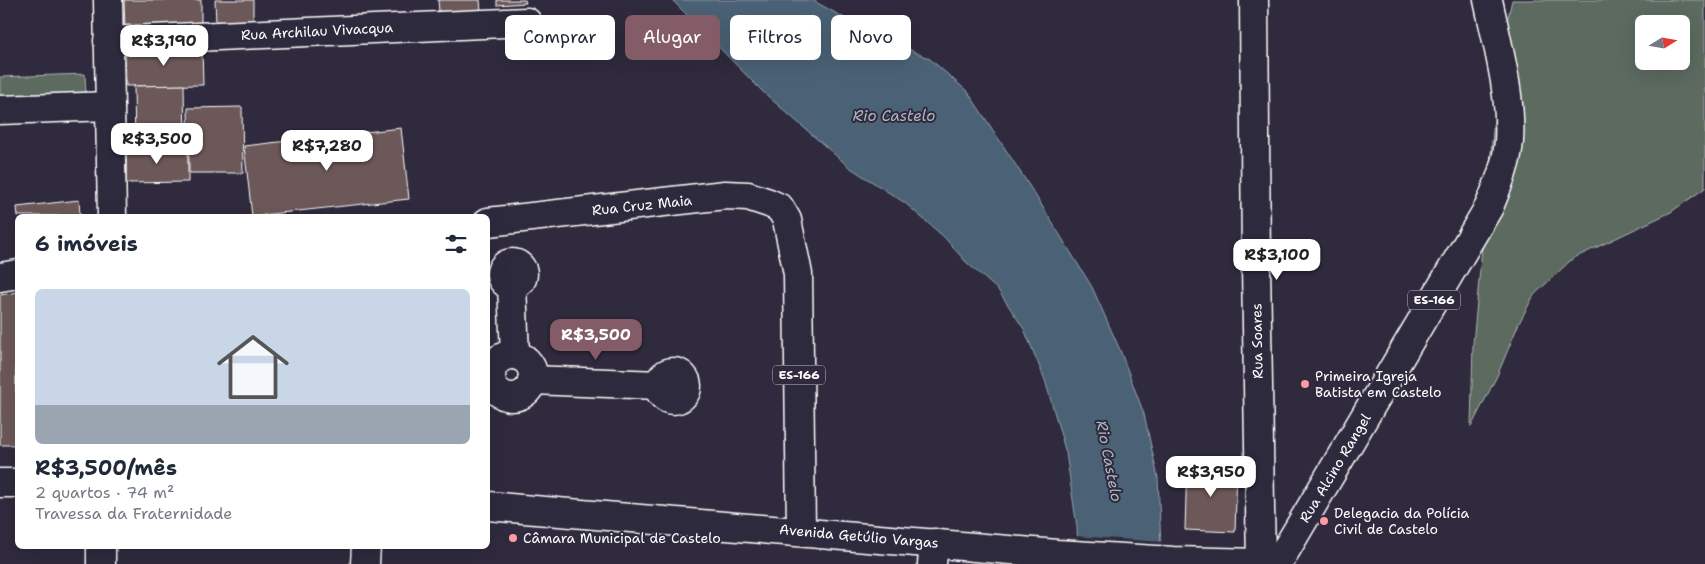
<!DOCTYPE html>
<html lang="pt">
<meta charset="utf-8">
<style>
:root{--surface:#fff;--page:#f2f2f3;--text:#1f2937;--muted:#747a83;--accent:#845c67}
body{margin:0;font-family:"Shantell Sans",sans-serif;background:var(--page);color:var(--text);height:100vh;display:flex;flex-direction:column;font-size:19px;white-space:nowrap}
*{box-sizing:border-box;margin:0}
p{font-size:16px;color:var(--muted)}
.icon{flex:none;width:28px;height:28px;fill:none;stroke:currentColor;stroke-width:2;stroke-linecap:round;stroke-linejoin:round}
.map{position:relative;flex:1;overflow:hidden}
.side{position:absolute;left:15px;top:214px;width:475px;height:335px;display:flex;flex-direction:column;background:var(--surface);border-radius:8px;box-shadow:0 5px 20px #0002}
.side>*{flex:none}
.top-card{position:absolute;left:505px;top:15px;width:475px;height:45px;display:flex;gap:10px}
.needle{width:32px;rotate:79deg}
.controls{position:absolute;left:1635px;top:15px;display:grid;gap:10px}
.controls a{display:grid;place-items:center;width:55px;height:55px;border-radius:8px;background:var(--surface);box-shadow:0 5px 20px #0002;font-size:25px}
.price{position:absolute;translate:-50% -42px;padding:0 11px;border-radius:10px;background:#fff;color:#222;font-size:16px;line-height:32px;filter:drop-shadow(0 1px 2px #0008)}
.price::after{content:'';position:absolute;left:50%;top:30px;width:15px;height:11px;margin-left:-8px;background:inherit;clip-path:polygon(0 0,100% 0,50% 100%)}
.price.selected{background:var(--accent);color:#fff}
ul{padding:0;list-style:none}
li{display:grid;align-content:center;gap:10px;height:265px;padding:0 20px}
li span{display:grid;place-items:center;height:155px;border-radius:8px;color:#555}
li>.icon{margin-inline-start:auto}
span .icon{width:90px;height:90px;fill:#fffc;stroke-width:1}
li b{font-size:21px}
h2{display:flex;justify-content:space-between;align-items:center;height:60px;padding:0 20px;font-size:21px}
.pill{padding:0 18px;border-radius:8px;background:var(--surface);box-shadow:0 5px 20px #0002;font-size:18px;line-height:45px}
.pill.selected{background:var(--accent);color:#fff}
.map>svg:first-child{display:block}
</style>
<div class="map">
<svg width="1705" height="564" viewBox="0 0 1705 564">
<rect width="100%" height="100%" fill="#2f2a3d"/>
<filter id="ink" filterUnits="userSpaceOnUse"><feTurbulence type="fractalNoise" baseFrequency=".02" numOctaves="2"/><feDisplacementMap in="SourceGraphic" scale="10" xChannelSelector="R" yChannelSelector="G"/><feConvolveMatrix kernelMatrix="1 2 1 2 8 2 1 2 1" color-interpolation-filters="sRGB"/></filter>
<g filter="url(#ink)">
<g fill="#5c6a61" stroke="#aeb4b0" fill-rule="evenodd">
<path d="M1512,0H1705V188L1671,212L1572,259L1534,295L1519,323L1497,376L1471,427L1473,344L1495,110L1504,35ZM1644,24H1681V61H1644Z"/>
<polygon points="85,74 87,119 0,120 0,77"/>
</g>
<polygon fill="#4b6276" stroke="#93a1ad" points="672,0 812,0 861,27 930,59 968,92 1034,193 1092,287 1120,350 1144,414 1158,478 1161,547 1078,554 1077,527 1066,453 1045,380 1024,329 998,290 966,262 944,237 905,203 849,167 763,92"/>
<polygon fill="#2f2a3d" points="1075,536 1164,542 1164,564 1076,554"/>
<g fill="#6c5959" stroke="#fff">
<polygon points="124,0 201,0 201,29 125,30"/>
<polygon points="215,0 253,0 253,22 216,23"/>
<polygon points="438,0 480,0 481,10 439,12"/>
<polygon points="497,0 525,0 526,3 497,5"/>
<polygon points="202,48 203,85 126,86 125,49"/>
<polygon points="184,85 185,146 135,147 134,86"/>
<polygon points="242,107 243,173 189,173 188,108"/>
<polygon points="401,128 409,199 252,216 244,146"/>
<polygon points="126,147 188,147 188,182 126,183"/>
<polygon points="79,200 80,216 18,216 17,207"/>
<polygon points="18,292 16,392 18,392 18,445 0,445 0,295"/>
<rect x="16" y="344" width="2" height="48"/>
<polygon points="1187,463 1237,465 1235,532 1185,530"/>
</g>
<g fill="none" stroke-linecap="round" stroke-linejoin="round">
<g stroke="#fff" stroke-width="31">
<g id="minor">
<polyline points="108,41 527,22"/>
<polyline points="0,110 110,106"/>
<circle cx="512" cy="274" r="11"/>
<polyline points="512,285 515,355"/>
<circle cx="512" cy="376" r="21"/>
<circle cx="673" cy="386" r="14"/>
<polyline points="532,380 659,385"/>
<polyline points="101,564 101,546"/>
<polyline points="365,564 366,546"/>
<polyline points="932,564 934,543"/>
</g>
</g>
<g stroke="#fff" stroke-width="31">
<g id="major">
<polyline points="108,0 112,216"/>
<polyline points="1254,0 1256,266 1261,564"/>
<polyline points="488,222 725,195 748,196 769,203 780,208 787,220 798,274 801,531"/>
<polyline points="0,277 18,274"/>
<polyline points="0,483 18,483"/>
<path d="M488,506L1057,554L1173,561L1261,563L1281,558L1489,207C1498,185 1507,164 1509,141C1512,97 1497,43 1488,0"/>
</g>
</g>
<use href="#minor" stroke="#2f2a3d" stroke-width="28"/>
<use href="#major" stroke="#2f2a3d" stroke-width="28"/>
</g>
</g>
<g fill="#ff9aa2" stroke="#2f2a3d" stroke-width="2">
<circle cx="1305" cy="384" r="5"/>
<circle cx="1324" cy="521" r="5"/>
<circle cx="513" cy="538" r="5"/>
</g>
<g text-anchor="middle" stroke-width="4" stroke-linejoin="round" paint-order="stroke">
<g fill="#2f2a3d" stroke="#c1bfc5" stroke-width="1">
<rect x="1408" y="290.5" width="52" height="19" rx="4"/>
<rect x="773" y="365.5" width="52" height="19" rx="4"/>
</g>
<g font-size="12" font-weight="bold" fill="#fff">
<text x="1434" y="304">ES-166</text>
<text x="799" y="379">ES-166</text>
</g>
<g font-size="14" fill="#fff" stroke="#2f2a3d">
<text transform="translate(317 31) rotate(-3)" y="5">Rua Archilau Vivacqua</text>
<text transform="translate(642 205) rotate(-6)" y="5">Rua Cruz Maia</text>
<text transform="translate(1257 341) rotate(-91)" y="5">Rua Soares</text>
<text transform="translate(1335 468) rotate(-59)" y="5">Rua Alcino Rangel</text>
<text transform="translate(859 536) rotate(5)" y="5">Avenida Getúlio Vargas</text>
</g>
<g font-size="14" fill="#fff" stroke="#2f2a3d" text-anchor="start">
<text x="1315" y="381">Primeira Igreja<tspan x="1315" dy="16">Batista em Castelo</tspan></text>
<text x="1334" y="518">Delegacia da Polícia<tspan x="1334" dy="16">Civil de Castelo</tspan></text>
<text x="523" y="543">Câmara Municipal de Castelo</text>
</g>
<g font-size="15" font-style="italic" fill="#aeb8c1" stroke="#2f2a3d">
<text x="894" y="121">Rio Castelo</text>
<text transform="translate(1109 461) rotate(79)" y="5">Rio Castelo</text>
</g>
</g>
</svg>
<div class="controls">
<a><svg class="needle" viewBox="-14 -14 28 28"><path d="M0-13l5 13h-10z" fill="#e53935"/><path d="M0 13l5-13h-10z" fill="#747a83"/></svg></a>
</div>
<b class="price" style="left:164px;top:67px">R$3,190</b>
<b class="price" style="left:157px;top:165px">R$3,500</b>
<b class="price" style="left:327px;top:172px">R$7,280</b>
<b class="price" style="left:1277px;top:281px">R$3,100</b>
<b class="price selected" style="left:596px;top:361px">R$3,500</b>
<b class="price" style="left:1211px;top:498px">R$3,950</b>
<div class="top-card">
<a class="pill">Comprar</a>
<a class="pill selected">Alugar</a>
<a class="pill">Filtros</a>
<a class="pill">Novo</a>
</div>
<section class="side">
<h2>6 imóveis<svg class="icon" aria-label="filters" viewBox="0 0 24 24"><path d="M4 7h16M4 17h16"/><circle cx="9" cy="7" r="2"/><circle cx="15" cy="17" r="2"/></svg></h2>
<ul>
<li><span style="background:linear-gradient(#c9d6e8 75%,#9aa5b1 0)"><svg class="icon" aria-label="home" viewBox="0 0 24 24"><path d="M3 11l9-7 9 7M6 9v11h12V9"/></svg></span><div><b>R$3,500/mês</b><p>2 quartos · 74 m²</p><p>Travessa da Fraternidade</p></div></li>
</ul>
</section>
</div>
